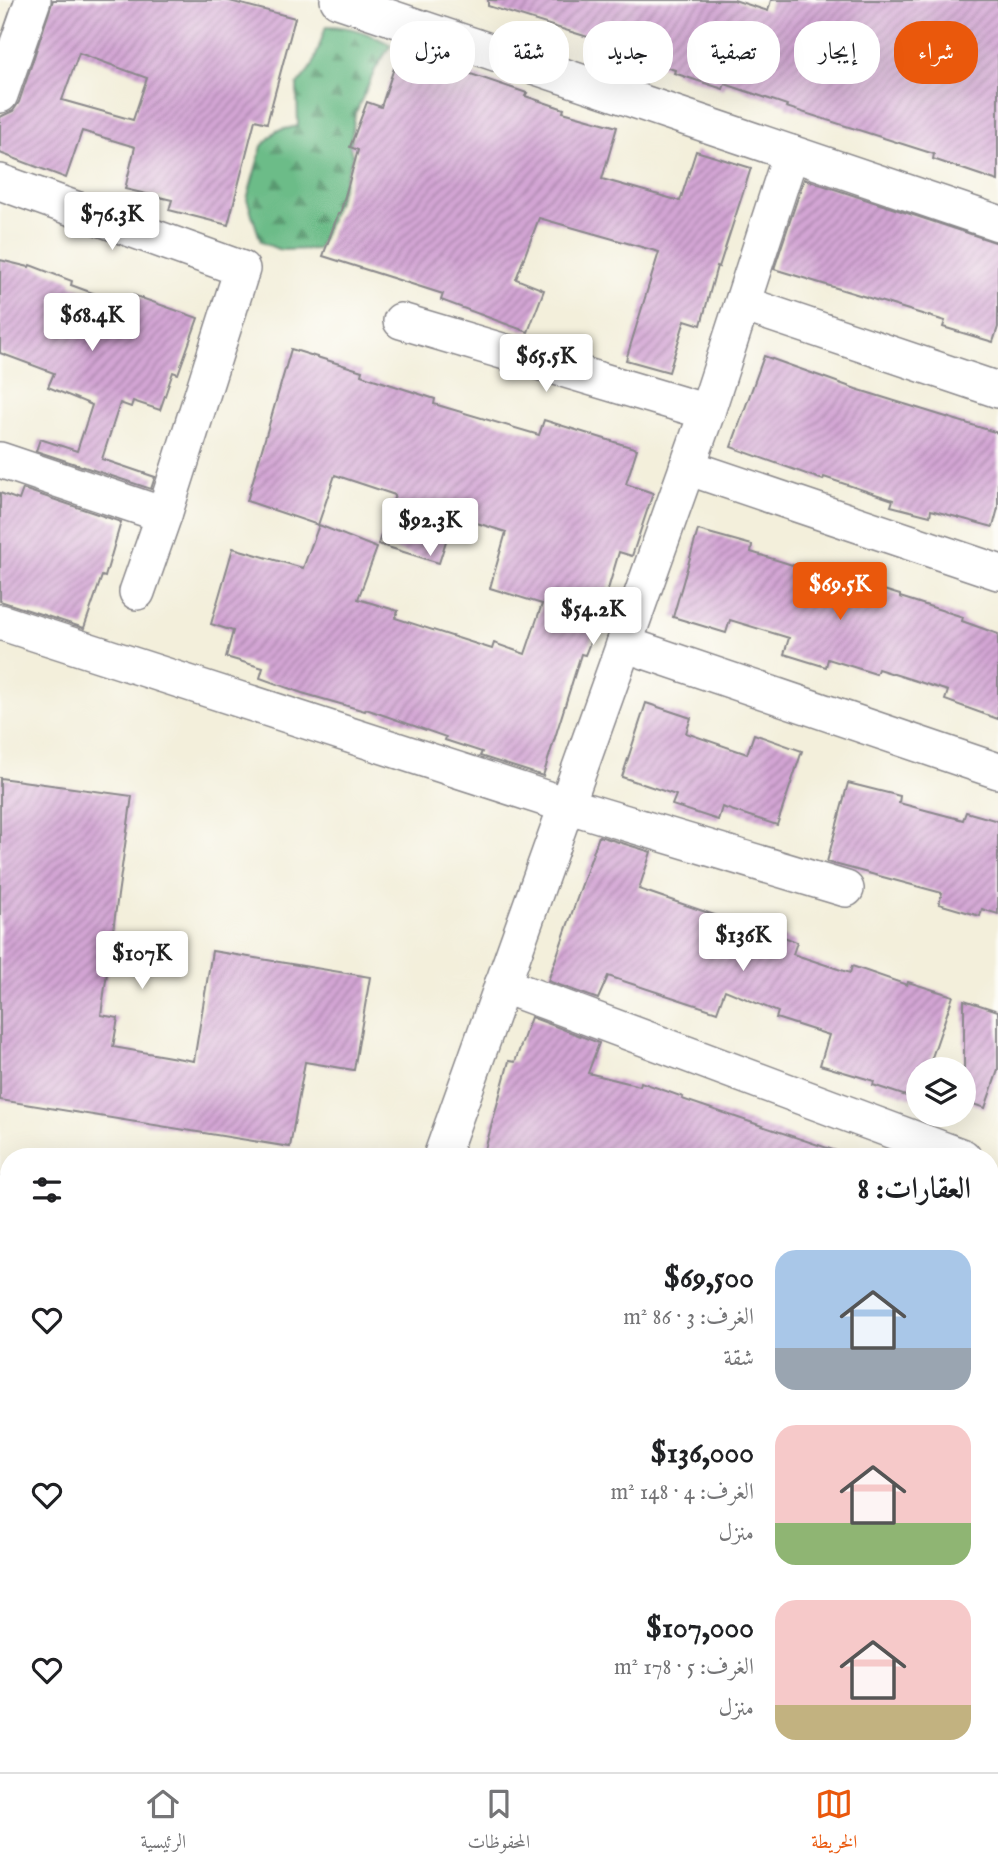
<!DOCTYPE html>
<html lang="ar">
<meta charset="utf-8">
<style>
:root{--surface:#fff;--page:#f6f6f6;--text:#202124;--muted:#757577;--line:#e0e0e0;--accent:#ea580c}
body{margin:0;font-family:"IM FELL English",Amiri,serif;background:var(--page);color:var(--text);direction:rtl;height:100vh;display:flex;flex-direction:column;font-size:26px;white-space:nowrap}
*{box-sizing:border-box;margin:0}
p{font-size:23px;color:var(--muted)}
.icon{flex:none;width:38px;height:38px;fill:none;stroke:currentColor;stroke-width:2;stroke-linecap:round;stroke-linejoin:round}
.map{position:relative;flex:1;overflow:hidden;direction:ltr}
.side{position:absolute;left:0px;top:1148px;width:999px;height:625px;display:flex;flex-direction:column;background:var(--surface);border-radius:28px 28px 0 0;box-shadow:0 7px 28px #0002;direction:rtl}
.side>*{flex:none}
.guide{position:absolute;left:21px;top:21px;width:957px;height:63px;direction:rtl;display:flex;gap:14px}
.tools{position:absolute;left:906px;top:1057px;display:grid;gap:14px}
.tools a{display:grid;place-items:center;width:70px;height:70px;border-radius:50%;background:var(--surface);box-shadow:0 7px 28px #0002;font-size:35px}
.price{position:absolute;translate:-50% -60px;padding:0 16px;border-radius:7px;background:#fff;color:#222;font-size:23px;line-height:46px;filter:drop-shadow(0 2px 4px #0008)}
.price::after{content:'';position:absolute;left:50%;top:42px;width:21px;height:16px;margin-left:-10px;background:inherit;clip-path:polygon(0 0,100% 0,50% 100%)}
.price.on{background:var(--accent);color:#fff}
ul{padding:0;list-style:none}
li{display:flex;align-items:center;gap:21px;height:175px;padding:0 28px}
li span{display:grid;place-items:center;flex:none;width:196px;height:140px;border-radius:21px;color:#555}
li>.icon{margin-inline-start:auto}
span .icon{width:84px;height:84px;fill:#fffc;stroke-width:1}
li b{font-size:30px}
h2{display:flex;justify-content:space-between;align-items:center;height:84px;padding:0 28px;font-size:30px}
.tag{padding:0 24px;border-radius:28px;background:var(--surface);box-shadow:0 7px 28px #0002;font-size:24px;line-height:63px}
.tag.on{background:var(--accent);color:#fff}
.tab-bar{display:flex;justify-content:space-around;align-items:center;height:98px;border-top:2px solid var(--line);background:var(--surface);font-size:19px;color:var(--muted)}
.tab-bar a{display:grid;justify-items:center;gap:4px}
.tab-bar .on{color:var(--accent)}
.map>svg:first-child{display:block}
</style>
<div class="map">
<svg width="998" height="1772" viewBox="0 0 998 1772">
<defs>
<pattern id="forest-firs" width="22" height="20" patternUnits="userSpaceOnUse" patternTransform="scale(1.75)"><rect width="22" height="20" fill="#6cbc88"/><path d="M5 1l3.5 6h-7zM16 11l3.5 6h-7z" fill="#589870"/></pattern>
<pattern id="building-hatch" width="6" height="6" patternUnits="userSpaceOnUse" patternTransform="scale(1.75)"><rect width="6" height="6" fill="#d3a5d4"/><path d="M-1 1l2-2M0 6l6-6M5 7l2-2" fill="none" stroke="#ab86ad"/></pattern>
</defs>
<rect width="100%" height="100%" fill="#fdfcf7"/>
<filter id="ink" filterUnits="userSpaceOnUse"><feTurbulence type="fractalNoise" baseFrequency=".0143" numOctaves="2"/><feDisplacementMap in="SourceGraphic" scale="14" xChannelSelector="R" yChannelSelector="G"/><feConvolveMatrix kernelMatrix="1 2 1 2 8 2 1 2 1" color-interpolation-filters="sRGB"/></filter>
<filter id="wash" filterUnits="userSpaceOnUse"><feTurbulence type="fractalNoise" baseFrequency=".00686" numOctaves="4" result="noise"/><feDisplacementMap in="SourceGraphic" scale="28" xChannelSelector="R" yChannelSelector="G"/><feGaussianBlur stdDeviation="1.57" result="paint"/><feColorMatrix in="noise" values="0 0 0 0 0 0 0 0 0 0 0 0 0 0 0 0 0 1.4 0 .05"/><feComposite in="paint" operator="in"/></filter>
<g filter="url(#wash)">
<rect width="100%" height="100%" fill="#f3efdb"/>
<path fill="url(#forest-firs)" stroke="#476f62" stroke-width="2" d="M326,26C351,26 369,33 391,45L376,68L355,114L350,147L353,155L338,200L318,249L280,250L261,242L247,199L262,146L276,131L298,126L297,85L313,65Z"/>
<g id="blocks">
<g fill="url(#building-hatch)" fill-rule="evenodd">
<path d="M53,0H226L295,18L267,123L255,120L228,225L169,210L172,200L125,189L135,147L82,131L66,178L0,153V117L13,111L19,102ZM79,53L147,78L133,120L62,100Z"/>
<polygon points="488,0 734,0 768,11 771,0 998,0 998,181 933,159 934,154 786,107 787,105 725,84 723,89 674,73 675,70 618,53 620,47 488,6"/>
<polygon points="400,50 527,93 525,96 564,109 563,112 617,127 602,179 680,201 696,151 751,168 719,267 717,266 701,325 685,320 669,372 626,360 659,252 539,218 516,279 544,290 528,332 441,300 443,294 323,256 338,214 340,214 358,150 350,147 367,102 381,107"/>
<polygon points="804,179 998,243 998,327 993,342 943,327 945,321 774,269"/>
<polygon points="0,260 29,267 30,265 72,281 71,285 128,306 133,295 198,318 178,374 173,372 160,410 133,401 131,407 120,403 102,459 155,477 151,489 36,451 40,439 77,451 92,405 48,387 54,373 0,353"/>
<polygon points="291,349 362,371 361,375 435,399 434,404 539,435 544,420 637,449 626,484 653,493 632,556 619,552 599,620 585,655 581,654 543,776 480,756 482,752 445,740 446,737 366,709 365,711 302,693 260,678 263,668 226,657 233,631 211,624 233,548 303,568 319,525 377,548 358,599 398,611 395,618 492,649 494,643 525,654 542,604 490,588 506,532 454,516 439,563 378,544 395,495 335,475 318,525 247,501"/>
<polygon points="764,356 856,389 998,433 998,508 993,527 931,510 930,516 891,506 893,500 824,477 823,480 731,447"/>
<polygon points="23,489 121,522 105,577 102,576 84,628 0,601 0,493 19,500"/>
<polygon points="698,530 752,545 751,552 802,568 801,571 859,588 861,583 900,595 900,597 963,617 962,621 998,634 998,719 945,700 948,691 878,669 876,674 828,659 826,667 784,654 789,638 730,620 726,633 673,617"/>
<polygon points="646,703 691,718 686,733 747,754 754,734 802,751 777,825 722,807 718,820 672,805 676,795 622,777"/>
<polygon points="0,778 132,796 101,1015 118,1018 113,1047 194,1061 212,951 370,977 354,1070 305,1062 290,1147 0,1100"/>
<polygon points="848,783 900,796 899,803 963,820 966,812 998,821 998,914 982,909 980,916 939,904 942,893 827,862"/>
<polygon points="599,836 651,852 639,889 755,929 756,926 797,942 793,954 850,973 852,966 907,985 908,982 953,996 928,1069 919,1069 918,1100 873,1085 874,1081 820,1065 829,1035 776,1018 778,1012 725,990 717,1012 608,976 598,999 548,981"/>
<polygon points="964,1000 998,1011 998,1070 985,1108 964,1101"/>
<polygon points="531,1017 599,1043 588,1073 640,1086 641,1082 683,1097 682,1099 842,1153 842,1157 630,1157 608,1149 606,1157 483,1157 509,1061 515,1062"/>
</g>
</g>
</g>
<g filter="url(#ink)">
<use href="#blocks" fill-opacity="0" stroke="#8a888b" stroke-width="2"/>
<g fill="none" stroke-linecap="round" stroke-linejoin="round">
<g stroke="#8a888b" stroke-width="38">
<g id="minor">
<polyline points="338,0 998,223"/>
<polyline points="0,95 33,0"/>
<polyline points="0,182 242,269 164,515 137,592"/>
<polyline points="743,304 998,390"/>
<polyline points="401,321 707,412"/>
<polyline points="0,460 164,515"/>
<polyline points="687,467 998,572"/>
<polyline points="0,622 566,805 846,889"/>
<polyline points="624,644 998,771"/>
<polyline points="502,985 963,1157"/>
<polyline points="441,1157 707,412 791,153"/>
<polyline points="990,1213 998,1189"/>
<polyline points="0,1313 9,1315"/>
<polyline points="0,1679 9,1682"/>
<polyline points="375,1764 405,1772"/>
<polyline points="43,1772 44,1764"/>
<polyline points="608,1772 609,1764"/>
<polyline points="844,1772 846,1764"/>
</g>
</g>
<g stroke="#8a888b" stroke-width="42">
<g id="major">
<polyline points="0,1197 9,1199"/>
<polyline points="0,1251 9,1253"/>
<polyline points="990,1401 998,1403"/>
<polyline points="990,1455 998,1458"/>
</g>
</g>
<use href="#minor" stroke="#fff" stroke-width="35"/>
<use href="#major" stroke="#fff" stroke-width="38"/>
</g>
</g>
</svg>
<div class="tools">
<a><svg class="icon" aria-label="layers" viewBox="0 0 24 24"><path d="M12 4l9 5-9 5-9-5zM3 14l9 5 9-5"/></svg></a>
</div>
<b class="price" style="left:112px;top:252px">$76.3K</b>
<b class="price" style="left:92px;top:353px">$68.4K</b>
<b class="price" style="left:546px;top:394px">$65.5K</b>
<b class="price" style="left:430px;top:558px">$92.3K</b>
<b class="price on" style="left:840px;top:622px">$69.5K</b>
<b class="price" style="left:593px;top:647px">$54.2K</b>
<b class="price" style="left:743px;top:973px">$136K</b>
<b class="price" style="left:142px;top:991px">$107K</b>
<div class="guide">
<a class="tag on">شراء</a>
<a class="tag">إيجار</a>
<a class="tag">تصفية</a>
<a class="tag">جديد</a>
<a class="tag">شقة</a>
<a class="tag">منزل</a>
</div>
<section class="side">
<h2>العقارات: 8<svg class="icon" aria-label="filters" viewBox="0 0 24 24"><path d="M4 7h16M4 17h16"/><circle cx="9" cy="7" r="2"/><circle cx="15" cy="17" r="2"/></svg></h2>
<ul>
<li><span style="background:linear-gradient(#a9c7e8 70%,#9aa5b1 0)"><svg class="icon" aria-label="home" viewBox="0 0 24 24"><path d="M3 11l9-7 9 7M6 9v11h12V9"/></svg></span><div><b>$69,500</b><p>الغرف: 3 · 86 m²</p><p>شقة</p></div><svg class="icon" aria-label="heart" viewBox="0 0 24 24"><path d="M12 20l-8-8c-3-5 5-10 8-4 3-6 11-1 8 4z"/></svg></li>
<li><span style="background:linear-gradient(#f6c9c9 70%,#8fb573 0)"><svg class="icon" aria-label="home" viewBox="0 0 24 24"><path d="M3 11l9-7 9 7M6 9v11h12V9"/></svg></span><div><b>$136,000</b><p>الغرف: 4 · 148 m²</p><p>منزل</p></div><svg class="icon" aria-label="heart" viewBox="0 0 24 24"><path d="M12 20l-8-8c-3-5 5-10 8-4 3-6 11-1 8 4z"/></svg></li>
<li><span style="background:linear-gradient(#f6c9c9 75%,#c2b280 0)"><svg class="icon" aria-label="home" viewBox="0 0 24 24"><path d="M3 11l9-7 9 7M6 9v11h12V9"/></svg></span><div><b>$107,000</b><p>الغرف: 5 · 178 m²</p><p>منزل</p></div><svg class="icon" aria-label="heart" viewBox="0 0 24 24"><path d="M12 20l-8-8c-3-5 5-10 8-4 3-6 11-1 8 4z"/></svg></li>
</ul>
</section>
</div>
<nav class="tab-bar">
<a class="on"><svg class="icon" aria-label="map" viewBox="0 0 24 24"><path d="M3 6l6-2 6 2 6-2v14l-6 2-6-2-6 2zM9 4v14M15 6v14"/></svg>الخريطة</a>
<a><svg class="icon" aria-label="saved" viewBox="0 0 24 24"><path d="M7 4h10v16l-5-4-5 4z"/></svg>المحفوظات</a>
<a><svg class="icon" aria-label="home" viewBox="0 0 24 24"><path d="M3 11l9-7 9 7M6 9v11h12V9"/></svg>الرئيسية</a>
</nav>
